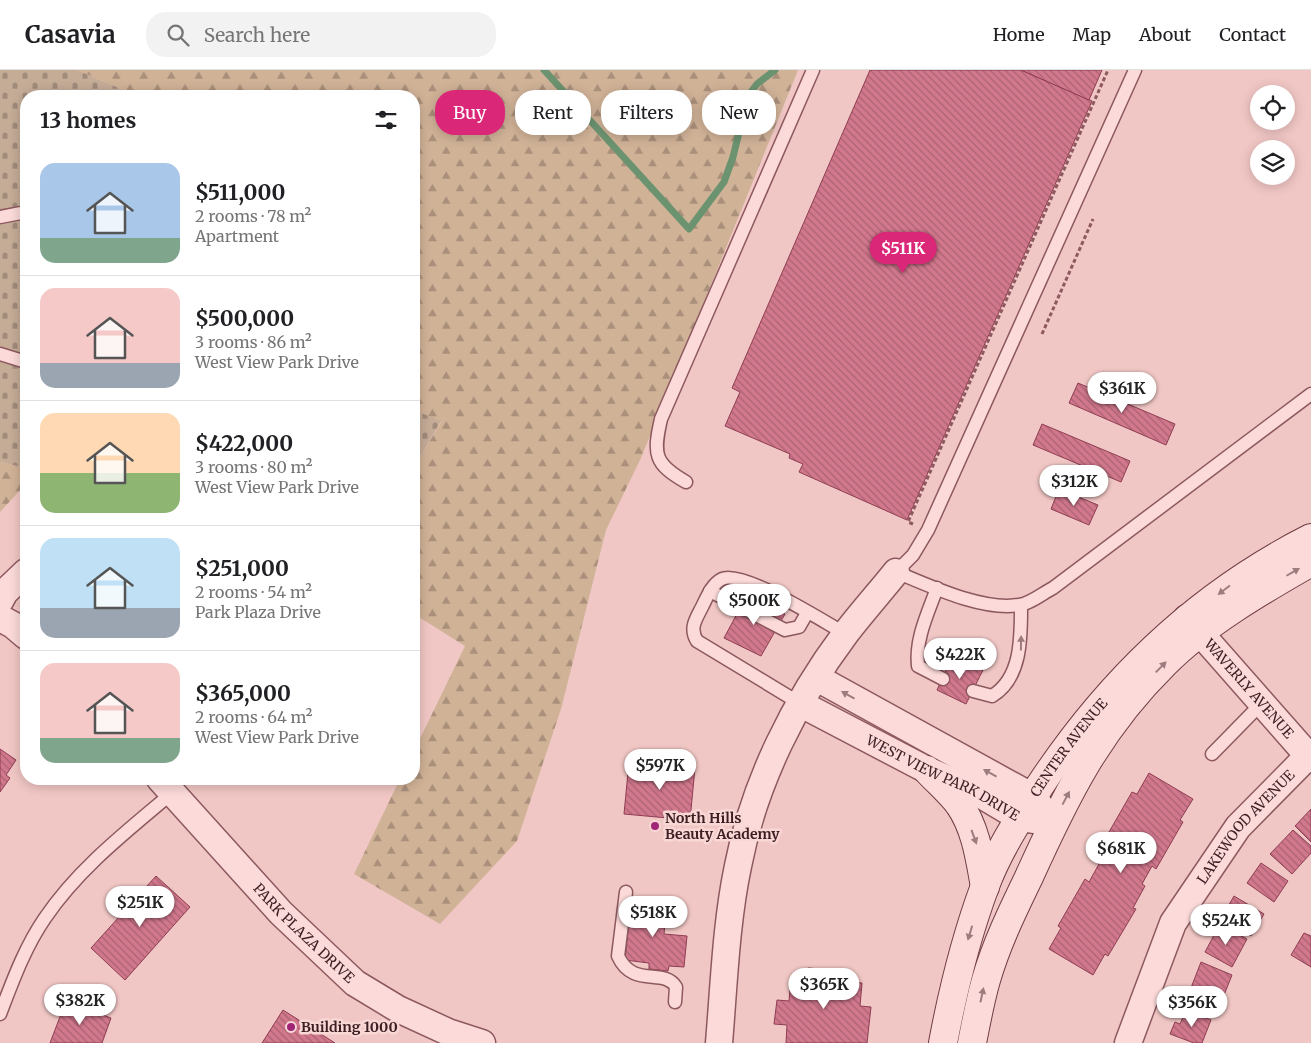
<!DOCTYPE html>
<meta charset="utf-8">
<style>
:root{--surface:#fff;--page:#f2f2f2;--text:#202124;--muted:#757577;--line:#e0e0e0;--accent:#db2777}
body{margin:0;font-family:Merriweather,serif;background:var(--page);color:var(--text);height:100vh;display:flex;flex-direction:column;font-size:19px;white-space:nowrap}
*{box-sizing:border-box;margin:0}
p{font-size:16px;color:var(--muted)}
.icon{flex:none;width:28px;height:28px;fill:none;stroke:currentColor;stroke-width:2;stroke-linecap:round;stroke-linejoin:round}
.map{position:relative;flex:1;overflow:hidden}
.drawer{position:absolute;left:20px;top:20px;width:400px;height:695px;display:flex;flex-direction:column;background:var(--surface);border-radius:20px;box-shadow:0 2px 12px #0003}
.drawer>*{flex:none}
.hud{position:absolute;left:435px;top:20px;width:475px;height:45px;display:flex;gap:10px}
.tools{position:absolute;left:1250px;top:15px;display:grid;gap:10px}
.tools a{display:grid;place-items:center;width:45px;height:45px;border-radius:50%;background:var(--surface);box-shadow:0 2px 12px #0003;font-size:25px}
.price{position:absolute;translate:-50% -42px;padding:0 11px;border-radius:18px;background:#fff;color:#222;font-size:16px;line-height:32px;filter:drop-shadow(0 1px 2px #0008)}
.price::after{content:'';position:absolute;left:50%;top:30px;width:15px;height:11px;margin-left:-8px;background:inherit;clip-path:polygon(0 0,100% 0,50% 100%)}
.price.current{background:var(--accent);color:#fff}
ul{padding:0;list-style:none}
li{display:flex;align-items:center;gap:15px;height:125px;padding:0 20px}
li+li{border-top:1px solid var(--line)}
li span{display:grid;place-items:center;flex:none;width:140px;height:100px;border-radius:15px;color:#555}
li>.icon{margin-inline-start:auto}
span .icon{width:60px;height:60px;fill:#fffc;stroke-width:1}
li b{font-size:21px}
h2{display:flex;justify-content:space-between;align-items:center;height:60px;padding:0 20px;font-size:21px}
.chip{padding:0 18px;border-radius:20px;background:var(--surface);box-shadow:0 2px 12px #0003;font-size:18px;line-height:45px}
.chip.current{background:var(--accent);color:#fff}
header{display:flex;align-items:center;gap:30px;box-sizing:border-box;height:70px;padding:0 25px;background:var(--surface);border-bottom:1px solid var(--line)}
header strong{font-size:24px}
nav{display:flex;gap:28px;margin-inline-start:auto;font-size:18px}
.search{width:350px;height:45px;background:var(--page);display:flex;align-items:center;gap:12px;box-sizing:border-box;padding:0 18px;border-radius:20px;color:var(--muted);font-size:19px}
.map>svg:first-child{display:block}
</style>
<header>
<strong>Casavia</strong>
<div class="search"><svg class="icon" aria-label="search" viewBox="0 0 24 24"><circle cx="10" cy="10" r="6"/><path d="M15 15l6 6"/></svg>Search here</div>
<nav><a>Home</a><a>Map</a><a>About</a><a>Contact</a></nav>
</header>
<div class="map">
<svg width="1311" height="973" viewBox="0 0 1311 973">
<defs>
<pattern id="forest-firs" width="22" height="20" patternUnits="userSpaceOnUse" patternTransform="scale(1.25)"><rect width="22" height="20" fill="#d0b297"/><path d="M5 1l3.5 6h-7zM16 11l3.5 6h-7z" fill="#aa907b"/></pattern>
<pattern id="cemetery-stones" width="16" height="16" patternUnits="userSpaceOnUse" patternTransform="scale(1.25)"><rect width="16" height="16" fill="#c5ac97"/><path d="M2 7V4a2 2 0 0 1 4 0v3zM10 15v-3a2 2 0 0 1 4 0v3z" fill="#a18b7b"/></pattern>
<pattern id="building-back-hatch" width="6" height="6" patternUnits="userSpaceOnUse" patternTransform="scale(1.25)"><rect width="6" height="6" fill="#d1788d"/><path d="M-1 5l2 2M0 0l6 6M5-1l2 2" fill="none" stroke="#ab6273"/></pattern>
</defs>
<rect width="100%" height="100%" fill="#f1c7c5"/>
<g fill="url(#forest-firs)">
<polygon points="77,0 798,0 641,388 606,460 561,639 517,771 440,854 354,804 400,709 414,709 414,681 465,576 414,544 414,398 441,352 414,340 414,26 128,26 121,19"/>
<polygon points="0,392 26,398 26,414 0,442"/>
</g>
<g fill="url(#cemetery-stones)">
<polygon points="0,0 77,0 121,19 128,26 26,26 26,398 0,392"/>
<polygon points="414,340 441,351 414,398"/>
</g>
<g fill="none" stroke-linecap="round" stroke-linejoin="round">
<polyline stroke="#6c9370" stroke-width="7" points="544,0 689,159 724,112 733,87 748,26 757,14 775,0"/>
</g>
<g fill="url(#building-back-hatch)" stroke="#8e3d52">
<polygon points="870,0 1021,0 1092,31 907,450 799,402 803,394 789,388 790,384 725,356 740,322 732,318"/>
<polygon points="1021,0 1102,0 1089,30"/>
<polygon points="1078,313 1175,354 1166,375 1069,333"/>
<polygon points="1042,354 1130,391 1121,412 1033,375"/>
<polygon points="1059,419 1098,435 1089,455 1051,439"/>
<polygon points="747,525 785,544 761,586 724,568"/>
<polygon points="952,586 983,600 966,634 937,620"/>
<polygon points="0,679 16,690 6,705 10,708 0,722"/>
<polygon points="629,692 695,698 690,750 624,744"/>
<polygon points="1149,703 1193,729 1180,750 1183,752 1156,799 1152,796 1142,814 1145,816 1133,838 1136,839 1108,886 1105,884 1093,905 1049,879 1061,858 1058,856 1085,809 1089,812 1099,794 1096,792 1108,771 1105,769 1132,722 1137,724"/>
<polygon points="1311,739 1311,772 1295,756"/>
<polygon points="1293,760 1311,776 1311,783 1292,804 1270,784"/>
<polygon points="1261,793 1288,811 1274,832 1247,813"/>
<polygon points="156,806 190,837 125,910 91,878"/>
<polygon points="1234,826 1264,844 1251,866 1221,849"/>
<polygon points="631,832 667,835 664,864 687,866 684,897 669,896 668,901 649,899 649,893 625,890"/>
<polygon points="1220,854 1247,869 1232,897 1205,882"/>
<polygon points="1304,863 1311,866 1311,897 1291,885"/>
<polygon points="1201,892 1232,905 1220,935 1189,923"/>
<polygon points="808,898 832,900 831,910 862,913 860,936 871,937 867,973 786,973 787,955 774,954 777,930 789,931 791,908 795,904 804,905"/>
<polygon points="66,931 111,948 102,973 50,973"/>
<polygon points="283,940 335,973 262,973"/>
<polygon points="1186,940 1211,950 1202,973 1194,973 1170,964 1175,952 1180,954"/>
</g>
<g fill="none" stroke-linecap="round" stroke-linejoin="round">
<g stroke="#8d595f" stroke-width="15">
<g id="lane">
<path d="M1135,0L928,460L913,485L896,502C930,516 982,541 1019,535C1030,534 1043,523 1053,518L1311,324"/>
<polyline points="0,147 26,142"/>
<polyline points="0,284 26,292"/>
<path d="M686,412C654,394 653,384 661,349L813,0"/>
<path d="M937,518C928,543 915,569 918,596L943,609"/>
<polyline points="710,521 785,560 799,557 807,543"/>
<path d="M973,621L992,626C1022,608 1021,567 1021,535"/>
<path d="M801,634L697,571C689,558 696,549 702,537C707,527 712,514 722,509C742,499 824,552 846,564"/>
<polyline points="1212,684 1261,634"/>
<path d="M626,822L618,886C633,919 664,897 676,917L675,932"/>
<path d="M0,944C13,910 25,877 45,848C79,798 127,761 172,723"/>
</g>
</g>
<g stroke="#8d595f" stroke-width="29">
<g id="street">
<polyline points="0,531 5,522 26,502"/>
<polyline points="0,548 13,555 26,566"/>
<path id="s1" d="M1187,548L1311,689"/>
<polyline points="817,608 1033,727 1047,745"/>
<path id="s2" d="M801,634L927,700L973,720L1020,748L1053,753"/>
<path id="s3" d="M160,709L281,843L355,913L398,939L448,962L482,973"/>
<path d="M719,973C724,914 726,853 738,796C754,713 795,631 846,563C862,542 880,522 896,502"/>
<path id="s4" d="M1128,973L1173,853L1238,757L1311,683"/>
</g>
</g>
<g stroke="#6f3c44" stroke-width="30">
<g id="secondary">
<path d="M927,700C937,711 950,722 959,734C976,758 980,789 985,817"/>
<path id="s5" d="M943,973C953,920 966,867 985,816C998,781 1019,749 1039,717C1108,612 1198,525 1311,468"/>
<path d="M972,973C976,952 980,931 986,910C996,875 1012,842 1028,809C1066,725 1098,659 1165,593C1205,553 1262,520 1311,492"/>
</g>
</g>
<g stroke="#8d595f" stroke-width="3" stroke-dasharray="4 2.5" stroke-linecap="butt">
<polyline points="1042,264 1093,149"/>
<polyline points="913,454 908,452 1108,0"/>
</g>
<use href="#lane" stroke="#fbdad9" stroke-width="12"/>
<use href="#street" stroke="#fbdad9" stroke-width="26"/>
<use href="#secondary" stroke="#fbdad9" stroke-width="28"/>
</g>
<defs><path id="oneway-solid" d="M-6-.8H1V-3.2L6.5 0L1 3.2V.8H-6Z" transform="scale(1.25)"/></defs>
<g fill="#9c7c7e">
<use href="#oneway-solid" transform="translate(1293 502) rotate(-30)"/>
<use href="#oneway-solid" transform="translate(1224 520) rotate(143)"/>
<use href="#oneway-solid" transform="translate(1021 573) rotate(-89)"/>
<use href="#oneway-solid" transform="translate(1161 597) rotate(-46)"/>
<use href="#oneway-solid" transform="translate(848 625) rotate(-151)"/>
<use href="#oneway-solid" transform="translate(990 703) rotate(-151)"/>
<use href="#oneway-solid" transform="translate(1066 728) rotate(-62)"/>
<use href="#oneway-solid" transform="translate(974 767) rotate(70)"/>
<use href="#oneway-solid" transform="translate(970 863) rotate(107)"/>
<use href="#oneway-solid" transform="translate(982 925) rotate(-78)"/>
</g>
<g fill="#a02576" stroke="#f8d7d5" stroke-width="2">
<circle cx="655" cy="756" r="5"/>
<circle cx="291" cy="957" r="5"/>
</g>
<g text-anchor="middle" stroke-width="5" stroke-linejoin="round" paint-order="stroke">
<g font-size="14" fill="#3c1e23" stroke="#f8d7d5">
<text dy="5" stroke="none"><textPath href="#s1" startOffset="94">WAVERLY AVENUE</textPath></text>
<text dy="5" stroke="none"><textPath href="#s5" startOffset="325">CENTER AVENUE</textPath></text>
<text dy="5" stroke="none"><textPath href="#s2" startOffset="160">WEST VIEW PARK DRIVE</textPath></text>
<text dy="5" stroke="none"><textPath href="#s4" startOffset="249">LAKEWOOD AVENUE</textPath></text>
<text dy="5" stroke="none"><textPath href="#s3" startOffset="211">PARK PLAZA DRIVE</textPath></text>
</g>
<g font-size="14" font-weight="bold" fill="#3c1e23" stroke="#f8d7d5" text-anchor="start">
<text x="665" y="753">North Hills<tspan x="665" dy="16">Beauty Academy</tspan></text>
<text x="301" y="962">Building 1000</text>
</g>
</g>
</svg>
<div class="tools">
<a><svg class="icon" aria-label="locate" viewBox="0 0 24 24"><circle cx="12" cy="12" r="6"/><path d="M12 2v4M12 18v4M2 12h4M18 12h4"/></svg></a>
<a><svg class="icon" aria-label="layers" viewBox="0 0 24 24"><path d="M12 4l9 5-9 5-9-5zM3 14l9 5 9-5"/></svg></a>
</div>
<b class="price current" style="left:903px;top:204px">$511K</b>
<b class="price" style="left:1122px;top:344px">$361K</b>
<b class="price" style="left:1074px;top:437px">$312K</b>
<b class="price" style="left:754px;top:556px">$500K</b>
<b class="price" style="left:960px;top:610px">$422K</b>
<b class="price" style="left:660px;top:721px">$597K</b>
<b class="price" style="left:1121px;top:804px">$681K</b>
<b class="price" style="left:140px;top:858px">$251K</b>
<b class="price" style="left:653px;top:868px">$518K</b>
<b class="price" style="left:1226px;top:876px">$524K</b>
<b class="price" style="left:824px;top:940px">$365K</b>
<b class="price" style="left:80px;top:956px">$382K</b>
<b class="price" style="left:1192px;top:958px">$356K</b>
<div class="hud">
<a class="chip current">Buy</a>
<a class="chip">Rent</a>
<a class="chip">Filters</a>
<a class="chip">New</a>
</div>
<section class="drawer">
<h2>13 homes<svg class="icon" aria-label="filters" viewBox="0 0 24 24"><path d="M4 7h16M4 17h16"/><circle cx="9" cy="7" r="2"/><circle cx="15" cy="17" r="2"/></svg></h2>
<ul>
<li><span style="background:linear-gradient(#a9c7e8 75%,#7fa58c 0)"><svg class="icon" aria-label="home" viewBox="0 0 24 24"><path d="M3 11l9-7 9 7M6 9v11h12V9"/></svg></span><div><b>$511,000</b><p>2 rooms · 78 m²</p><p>Apartment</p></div></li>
<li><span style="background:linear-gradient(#f6c9c9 75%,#9aa5b1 0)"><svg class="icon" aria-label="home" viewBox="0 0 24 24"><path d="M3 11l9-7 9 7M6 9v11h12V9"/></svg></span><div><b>$500,000</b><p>3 rooms · 86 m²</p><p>West View Park Drive</p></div></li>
<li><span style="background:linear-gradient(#ffd9b3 60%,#8fb573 0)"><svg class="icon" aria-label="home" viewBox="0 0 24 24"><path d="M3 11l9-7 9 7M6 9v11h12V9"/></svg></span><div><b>$422,000</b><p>3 rooms · 80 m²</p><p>West View Park Drive</p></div></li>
<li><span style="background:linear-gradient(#bfe0f5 70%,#9aa5b1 0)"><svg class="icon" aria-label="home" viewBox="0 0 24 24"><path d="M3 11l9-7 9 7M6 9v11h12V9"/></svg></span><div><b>$251,000</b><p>2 rooms · 54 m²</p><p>Park Plaza Drive</p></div></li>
<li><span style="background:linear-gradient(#f6c9c9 75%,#7fa58c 0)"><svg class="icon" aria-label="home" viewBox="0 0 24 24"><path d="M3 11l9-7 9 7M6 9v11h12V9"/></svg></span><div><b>$365,000</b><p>2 rooms · 64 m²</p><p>West View Park Drive</p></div></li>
</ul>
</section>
</div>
